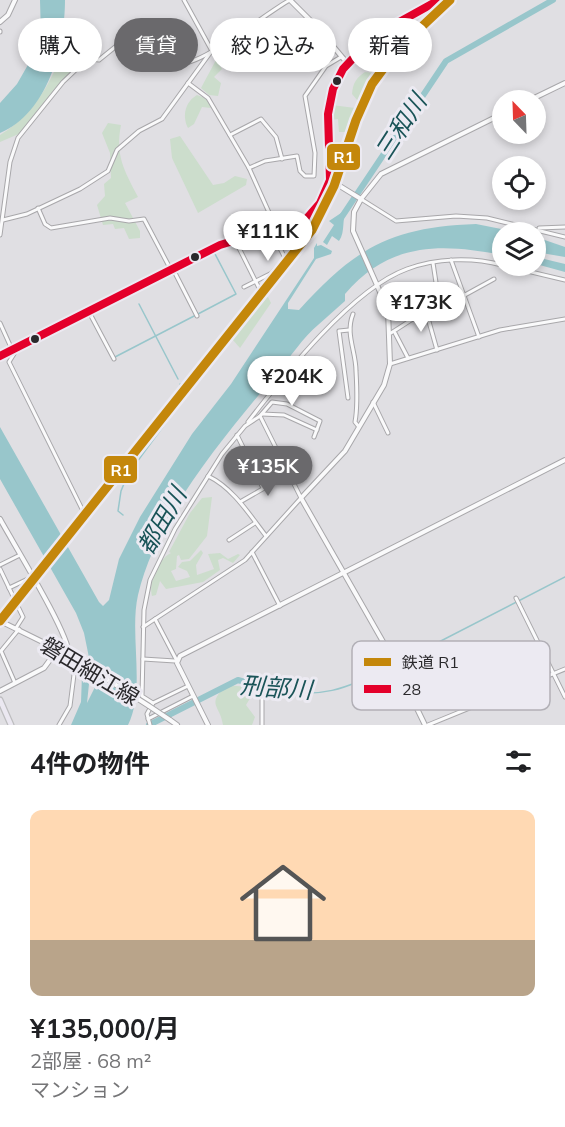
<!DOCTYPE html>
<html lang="ja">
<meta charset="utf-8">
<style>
:root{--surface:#fff;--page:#f2f2f2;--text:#202124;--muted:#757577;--line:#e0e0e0;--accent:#6a696c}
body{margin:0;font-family:Mulish,"Noto Sans JP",sans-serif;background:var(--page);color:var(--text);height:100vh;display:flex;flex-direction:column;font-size:22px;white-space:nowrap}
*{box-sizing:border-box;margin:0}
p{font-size:20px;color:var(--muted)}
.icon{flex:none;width:33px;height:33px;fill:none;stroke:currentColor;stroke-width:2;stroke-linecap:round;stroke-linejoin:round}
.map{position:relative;height:725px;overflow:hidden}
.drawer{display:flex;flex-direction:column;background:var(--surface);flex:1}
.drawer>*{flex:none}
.top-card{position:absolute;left:18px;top:18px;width:530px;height:54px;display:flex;gap:12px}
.needle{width:39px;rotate:337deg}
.tools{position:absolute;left:492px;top:90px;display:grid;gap:12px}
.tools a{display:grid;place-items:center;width:54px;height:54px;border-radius:50%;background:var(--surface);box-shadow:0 3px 9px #0003;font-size:30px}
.price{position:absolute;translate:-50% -51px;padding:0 14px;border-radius:21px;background:#fff;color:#222;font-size:20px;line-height:39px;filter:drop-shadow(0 2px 3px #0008)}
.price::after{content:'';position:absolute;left:50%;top:36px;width:18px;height:14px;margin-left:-9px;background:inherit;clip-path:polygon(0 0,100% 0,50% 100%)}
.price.selected{background:var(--accent);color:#fff}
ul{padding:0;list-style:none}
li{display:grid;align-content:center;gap:12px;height:318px;padding:0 30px}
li+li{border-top:2px solid var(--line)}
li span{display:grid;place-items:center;height:186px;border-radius:12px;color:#555}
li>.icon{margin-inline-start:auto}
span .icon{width:108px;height:108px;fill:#fffc;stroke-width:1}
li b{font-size:26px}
h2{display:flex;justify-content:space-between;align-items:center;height:72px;padding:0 30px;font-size:26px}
.tag{padding:0 21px;border-radius:27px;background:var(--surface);box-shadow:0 3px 9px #0003;font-size:21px;line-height:54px}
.tag.selected{background:var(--accent);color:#fff}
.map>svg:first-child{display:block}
</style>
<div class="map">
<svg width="565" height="725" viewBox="0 0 565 725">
<rect width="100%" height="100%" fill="#e0dfe3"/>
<g fill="#cdc">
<path d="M67,28V53L73,66L68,78L21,133L0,142V135C36,114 62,68 67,28Z"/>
<path d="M292,28H297L313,43L314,58L309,69H302C310,47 312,46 292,33Z"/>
<polygon points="216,60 222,69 214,77 221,83 218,96 209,95 201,88"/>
<path d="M365,72L374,73L350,132H339L338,119L331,120L332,105L355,108L358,101L352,94C353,83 356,78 365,72Z"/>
<path d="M197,95L208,99L211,108L202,107L194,124L188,128C182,116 185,102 197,95Z"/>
<path d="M108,123L121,125C115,155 124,170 138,197L125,203L140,231V238L129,239L124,228L115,229L113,224L103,225L97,205L105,196L104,184L111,178L110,153L102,133Z"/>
<polygon points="180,136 213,185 224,183 235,176 247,179 246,185 198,213 172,158 170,139"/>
<polygon points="262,297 268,297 271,303 240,348 232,339"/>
<path d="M212,497L207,536L189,559L181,560L179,555L177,556L176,569L171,571L176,581L190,577L187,571L178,567L182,562L190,561L201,550L203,553L196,565L197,575L214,569L208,554L220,553L228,559L238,554L240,555L233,563L223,558L218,560L220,570L203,582L166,589L160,581L156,595L152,596C148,583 159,558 171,553L169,552L190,513L202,498Z"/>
<path d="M226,685L247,687L252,695L246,705L255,717L252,725H223C220,704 206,706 226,685Z"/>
</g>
<g fill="#98c6cb">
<path d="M40,0H65C65,46 48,113 0,133V103L17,84L33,56H37L41,36Z"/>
<path d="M347,209C341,219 346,231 339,241L332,236L327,245L323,242L334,225L329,221Z"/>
<path d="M476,224L517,232H502V255C441,243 389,242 345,294V301C336,309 327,317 318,325C304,336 289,359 277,373C225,436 157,514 138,595C129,635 146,689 128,725H71L81,702L82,675L83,683L86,681L89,684L87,703L95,687L84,633L76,613L0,479V427L99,602L103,606L109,600L119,559L140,517L192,434L231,384L314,258V248L317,243V246L321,245L332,251L331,254L316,259L288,303V309L299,310C355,248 391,227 476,224Z"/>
<polygon points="536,237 565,247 565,257 536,252"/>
<polygon points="536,257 565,264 565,272 536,264"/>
</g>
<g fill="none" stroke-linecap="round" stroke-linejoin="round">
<g stroke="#98c6cb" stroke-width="1.5">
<polyline points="139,304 178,379"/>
<polyline points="198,314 236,294 214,252"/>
<polyline points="115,357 196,315"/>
<polyline points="123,515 118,511 121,491 128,474 187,394 180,384"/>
<polyline points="398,663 565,577"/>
<path d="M266,688C318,701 348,689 393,665"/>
</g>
<g stroke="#98c6cb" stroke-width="6">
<polyline points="339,221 446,61 553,0"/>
<polyline points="149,725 238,680 266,688"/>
</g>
<g stroke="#a8a7aa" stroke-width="5">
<g id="minor">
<polyline points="184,0 212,51"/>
<polyline points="0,31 0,32"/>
<polyline points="188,83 208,98 249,168 276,228"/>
<polyline points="230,135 261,119 276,137 282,159"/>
<polyline points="249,168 265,161 297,156 300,171 305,176 314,176 315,153 305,96 326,66 341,57"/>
<polyline points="361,199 396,221 456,216 487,218 565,237"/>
<polyline points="38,208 45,224 51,228 110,218 129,221 144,219 171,270"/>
<polyline points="3,220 27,214 80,189 108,171 117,150 139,131 162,119 210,53"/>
<polyline points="539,228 565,227"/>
<path d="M0,235L10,162L18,138L63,82L84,62L90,59L99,60L125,39L135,37L173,65C203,67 262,15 290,0"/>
<polyline points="235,240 260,290"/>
<polyline points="451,260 479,337"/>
<polyline points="433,263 439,302"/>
<polyline points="506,266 565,280"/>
<polyline points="173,269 197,316"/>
<polyline points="244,287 272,273 285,258 270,229"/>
<polyline points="426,311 437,350"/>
<polyline points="89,312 114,359"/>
<path d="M353,314C345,334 356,351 356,371C357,388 358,406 355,422L359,427"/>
<polyline points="0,323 14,354 9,362 83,511"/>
<polyline points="391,333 439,302 454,301 494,279"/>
<polyline points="395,333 408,358"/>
<polyline points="390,364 500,330 565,319"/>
<polyline points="348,398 339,331 349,330"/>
<polyline points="373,402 388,433"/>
<polyline points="262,414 284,415 317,430"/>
<path d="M248,422C284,375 352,289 407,269C436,258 472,257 502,265"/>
<polyline points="237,435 263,488"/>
<path d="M208,476C233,488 249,514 266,536"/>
<polyline points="240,502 287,475"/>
<polyline points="229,540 255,523"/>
<polyline points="252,552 280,606"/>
<polyline points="0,565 20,555"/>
<polyline points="0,569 23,617 16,628"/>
<polyline points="9,588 32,577"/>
<polyline points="516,598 565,697"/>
<polyline points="143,627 155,619"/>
<polyline points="143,659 175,661"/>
<polyline points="177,661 155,619 245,560 301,498 260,416"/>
<polyline points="15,683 1,651 19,629"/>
<polyline points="153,703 188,686"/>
<polyline points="148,719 193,696"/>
<polyline points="59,725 70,706 76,659"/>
<polyline points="150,725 147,714 153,703 142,696 144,610 150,580 175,529 222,454 245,426 260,416 272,402 287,404 320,421 314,437"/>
<polyline points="262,725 262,698 265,684"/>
<polyline points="428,725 565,669"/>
</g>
</g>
<g stroke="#a8a7aa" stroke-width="6">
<g id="tertiary">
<polyline points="290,0 315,25 348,64"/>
<polyline points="530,100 565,83"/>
<polyline points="330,180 361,199 381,174 502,114"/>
<polyline points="361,199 354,212 353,231 388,310 390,364 384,385 345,451 301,498 394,661 425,725"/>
<path d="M0,519C13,543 70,635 69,655"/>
<polyline points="0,691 44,668 58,649"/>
<polyline points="208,725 177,663 180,656 565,460"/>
</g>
</g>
<g stroke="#a8a7aa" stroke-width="6">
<g id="secondary">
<polyline points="0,22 8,15 15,0"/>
<polyline points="0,621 69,655 149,706"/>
<polyline points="170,720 177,725"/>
</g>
</g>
<g stroke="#bdbdbf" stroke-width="7">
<polyline id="primary" points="0,700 11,725"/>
</g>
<g stroke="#bdbdbf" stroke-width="7">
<polyline id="trunk" points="0,356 220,245 307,218 320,203 330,180 328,114 333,89 343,69 374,36 439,0"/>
</g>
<use href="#minor" stroke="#fafafb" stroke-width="3"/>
<use href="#tertiary" stroke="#fafafb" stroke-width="4"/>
<use href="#secondary" stroke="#fafafb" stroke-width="4"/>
<use href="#primary" stroke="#ebe8f1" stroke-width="4.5"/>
<use href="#trunk" stroke="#e6e2ee" stroke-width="4.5"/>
<g stroke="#a8a7aa" stroke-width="6" stroke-linecap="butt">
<polyline id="secondary-bridge" points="149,706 170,720"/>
</g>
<use href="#secondary-bridge" stroke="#fafafb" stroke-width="4"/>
<g stroke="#eceaf2" stroke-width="12">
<polyline id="bus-1" points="0,356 220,245 307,218 320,203 330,180 328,114 333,89 343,69 374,36 439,0"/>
</g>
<use href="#bus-1" stroke="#e4002b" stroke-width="8"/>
<g stroke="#eceaf2" stroke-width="14">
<polyline id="rail-1" points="0,621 312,230 334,186 356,120 372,84 397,50 450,0"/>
</g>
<use href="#rail-1" stroke="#c4870b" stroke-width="9"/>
</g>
<g fill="#2a292c" stroke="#eceaf2" stroke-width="2">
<circle cx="337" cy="81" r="5"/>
<circle cx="195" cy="257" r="5"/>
<circle cx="35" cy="339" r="5"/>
</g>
<g text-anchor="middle" stroke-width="6" stroke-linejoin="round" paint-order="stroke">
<g font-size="22" fill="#2a292c" stroke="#eceaf2">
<text transform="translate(90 671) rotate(31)" y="8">磐田細江線</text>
</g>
<g font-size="24" font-style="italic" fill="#1a5458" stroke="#eceaf2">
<text transform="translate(401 127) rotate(-57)" y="8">三和川</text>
<text transform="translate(162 521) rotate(-60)" y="8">都田川</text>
<text transform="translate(276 688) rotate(4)" y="8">刑部川</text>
</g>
</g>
<rect x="352" y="641" width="198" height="69" rx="9" fill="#eceaf2" stroke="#b2b0b7" stroke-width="1.5"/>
<rect x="364" y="658" width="27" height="8" fill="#c4870b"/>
<rect x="364" y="685" width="27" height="8" fill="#e4002b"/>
<g font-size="16" fill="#2a292c">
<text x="402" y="668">鉄道 R1</text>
<text x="402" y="695">28</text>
</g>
<g stroke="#eceaf2" stroke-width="2">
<rect x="326" y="143" width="35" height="28" rx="6" fill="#c4870b"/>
<rect x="103" y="455" width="35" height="29" rx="6" fill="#c4870b"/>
</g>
<g font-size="16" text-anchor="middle" font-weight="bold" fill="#fff">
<text x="344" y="163">R1</text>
<text x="121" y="476">R1</text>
</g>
</svg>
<div class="tools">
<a><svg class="needle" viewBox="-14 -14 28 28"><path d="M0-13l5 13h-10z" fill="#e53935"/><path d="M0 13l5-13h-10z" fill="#757577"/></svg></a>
<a><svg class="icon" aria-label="locate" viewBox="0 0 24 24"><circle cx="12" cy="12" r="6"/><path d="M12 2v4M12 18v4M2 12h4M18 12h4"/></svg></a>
<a><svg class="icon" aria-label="layers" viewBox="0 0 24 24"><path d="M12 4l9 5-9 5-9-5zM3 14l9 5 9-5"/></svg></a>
</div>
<b class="price" style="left:268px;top:262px">¥111K</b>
<b class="price" style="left:421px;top:333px">¥173K</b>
<b class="price" style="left:292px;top:407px">¥204K</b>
<b class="price selected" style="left:268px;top:497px">¥135K</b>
<div class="top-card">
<a class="tag">購入</a>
<a class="tag selected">賃貸</a>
<a class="tag">絞り込み</a>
<a class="tag">新着</a>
</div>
</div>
<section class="drawer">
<h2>4件の物件<svg class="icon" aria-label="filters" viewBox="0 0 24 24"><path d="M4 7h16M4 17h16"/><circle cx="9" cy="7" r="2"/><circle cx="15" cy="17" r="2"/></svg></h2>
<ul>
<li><span style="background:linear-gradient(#ffd9b3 70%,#b9a48a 0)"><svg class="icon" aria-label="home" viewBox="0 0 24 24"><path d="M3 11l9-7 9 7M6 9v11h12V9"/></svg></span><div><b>¥135,000/月</b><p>2部屋 · 68 m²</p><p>マンション</p></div></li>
</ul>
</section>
